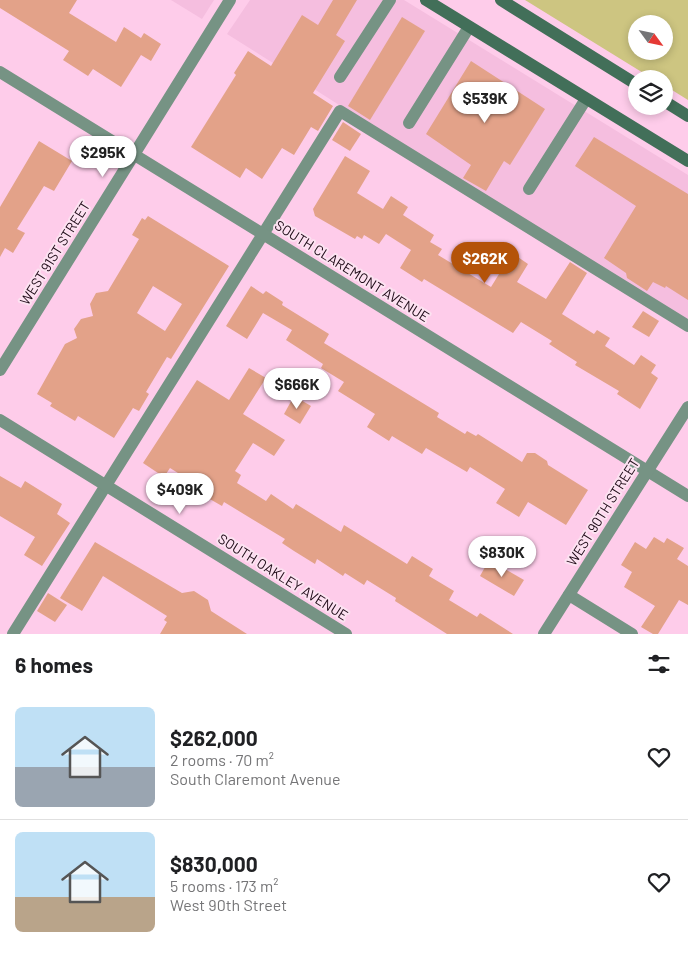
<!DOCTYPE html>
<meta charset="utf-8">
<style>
:root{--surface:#fff;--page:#f2f2f2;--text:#202124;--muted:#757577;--line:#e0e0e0;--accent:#b45309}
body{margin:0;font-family:Barlow,sans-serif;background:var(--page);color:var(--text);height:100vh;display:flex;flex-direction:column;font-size:19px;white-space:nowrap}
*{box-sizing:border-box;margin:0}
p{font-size:16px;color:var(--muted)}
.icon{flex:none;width:28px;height:28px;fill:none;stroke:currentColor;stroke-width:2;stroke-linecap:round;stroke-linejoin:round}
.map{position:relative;height:634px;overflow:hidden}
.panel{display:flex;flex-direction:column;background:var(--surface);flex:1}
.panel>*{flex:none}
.needle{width:32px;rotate:123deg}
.buttons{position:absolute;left:628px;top:15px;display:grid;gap:10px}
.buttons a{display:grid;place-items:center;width:45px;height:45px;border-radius:50%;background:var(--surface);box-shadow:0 2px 8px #0003;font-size:25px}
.price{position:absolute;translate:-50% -42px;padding:0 11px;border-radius:18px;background:#fff;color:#222;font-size:16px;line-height:32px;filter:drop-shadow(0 1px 2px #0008)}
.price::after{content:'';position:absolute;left:50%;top:30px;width:15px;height:11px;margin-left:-8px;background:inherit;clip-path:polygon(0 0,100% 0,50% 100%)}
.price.selected{background:var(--accent);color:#fff}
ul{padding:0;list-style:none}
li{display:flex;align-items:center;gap:15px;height:125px;padding:0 15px}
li+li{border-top:1px solid var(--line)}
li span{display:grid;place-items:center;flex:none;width:140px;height:100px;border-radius:8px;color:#555}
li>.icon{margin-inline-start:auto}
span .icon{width:60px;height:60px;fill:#fffc;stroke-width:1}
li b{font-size:21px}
h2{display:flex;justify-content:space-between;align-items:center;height:60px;padding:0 15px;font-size:21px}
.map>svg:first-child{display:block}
</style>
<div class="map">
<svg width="688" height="634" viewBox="0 0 688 634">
<rect width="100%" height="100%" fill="#feccea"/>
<g fill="#f5bedf">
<polygon points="171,0 214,0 202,19"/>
<polygon points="250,0 404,0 688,175 688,326 227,34"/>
</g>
<path fill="#cdc581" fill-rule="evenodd" d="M525,0H688V100L664,85V79H653ZM636,24H664V51H636Z"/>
<g fill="#e3a289" fill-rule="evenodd">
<polygon points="0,0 77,0 69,13 116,42 124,27 141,38 144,33 161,44 151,61 141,55 121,87 93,69 88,76 63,60 69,51 0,8"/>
<polygon points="333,0 357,0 336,35 345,41 313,93 333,106 318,131 311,127 294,155 282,148 262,179 246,168 240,178 191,147 236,75 234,73 248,51 271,66 302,15 318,25"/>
<polygon points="402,17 425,31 370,120 348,106"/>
<polygon points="471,61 545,109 510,165 504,161 486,191 463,178 471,165 426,134"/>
<polygon points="343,122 361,134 350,151 332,140"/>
<polygon points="594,137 688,194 688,300 666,286 665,288 653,282 647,291 627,278 626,273 604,258 636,206 575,166"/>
<polygon points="39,141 72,161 54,191 44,186 17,229 25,233 13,253 5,248 0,257 0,207"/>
<polygon points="345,156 370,171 357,193 383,209 391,196 408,207 403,215 434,235 430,242 442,249 438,255 491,287 512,253 528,264 517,282 546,299 570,262 587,273 562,314 594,334 597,330 610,338 605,346 634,365 641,355 656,365 651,373 658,378 640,409 617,394 619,391 575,365 577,362 549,344 552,341 521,322 513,333 424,279 422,282 400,268 411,250 386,234 379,244 364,235 362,239 357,236 355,239 315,216 313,209"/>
<path d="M148,216L229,266L171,359L167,357L146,392L149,394L139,411L133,408L114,438L78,416L75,421L50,406L52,403L37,394L65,344L77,338L74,329L81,319L93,316L90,304L96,293L108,291L139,239L132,235L142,218L145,220ZM153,286L182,304L165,331L137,313Z"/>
<polygon points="251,286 263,294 266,291 283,302 282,305 329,334 324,343 439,413 437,417 465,434 467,431 476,436 478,434 522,462 527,453 535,453 547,461 548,465 588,490 566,525 528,502 519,517 496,503 505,489 470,467 467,472 426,448 422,454 392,436 389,441 367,427 375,414 338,391 344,382 321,368 323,364 286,340 292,330 263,313 247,339 226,326"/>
<polygon points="643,311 659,321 649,337 632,327"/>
<polygon points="249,368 266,378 243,414 285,440 274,456 253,443 235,471 241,475 237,483 266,501 271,494 293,509 296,504 341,532 344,525 407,564 412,556 433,569 429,576 454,591 449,600 477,617 480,613 513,634 447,634 395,601 396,598 367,580 364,585 345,573 343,576 317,559 315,564 294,551 282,543 285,539 224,502 222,506 208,498 210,493 170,468 164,477 143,463 197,380 229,400"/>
<polygon points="294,396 311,406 300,424 284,414"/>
<polygon points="0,476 21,488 25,481 62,504 57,514 70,523 42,566 24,555 35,537 0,516"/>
<polygon points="654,537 664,543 667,538 684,548 677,559 688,566 688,605 679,600 658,634 653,634 641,627 655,606 624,587 632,572 621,565 635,542 646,549"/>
<polygon points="95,542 182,593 194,591 208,600 211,611 247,634 160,634 167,622 164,620 167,616 103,576 82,611 60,598"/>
<polygon points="489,560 524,580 514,596 480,576"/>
<polygon points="48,593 67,605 55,622 37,611"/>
</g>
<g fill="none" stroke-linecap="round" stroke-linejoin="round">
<g stroke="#769384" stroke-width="12">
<polyline points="340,77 390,0"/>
<polyline points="409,123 469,27"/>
<polyline points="529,189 586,99"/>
<polyline points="569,595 632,634"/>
<polyline points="13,634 340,111 688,326"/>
</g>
<g stroke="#769384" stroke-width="12">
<polyline points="0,72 688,496"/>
<polyline points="0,370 230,0"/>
<polyline points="0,420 346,634"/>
<polyline points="544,634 688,407"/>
</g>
<g stroke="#426f59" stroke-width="12">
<polyline points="426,0 688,161"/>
<polyline points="501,0 636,84"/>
<polyline points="664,101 688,116"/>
</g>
</g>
<g text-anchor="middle" stroke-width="4" stroke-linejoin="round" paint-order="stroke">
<g font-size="14" fill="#1c0815" stroke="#fce2f1">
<text transform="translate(55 253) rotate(-58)" y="5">WEST 91ST STREET</text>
<text transform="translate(352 271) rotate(32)" y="5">SOUTH CLAREMONT AVENUE</text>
<text transform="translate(603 512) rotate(-58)" y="5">WEST 90TH STREET</text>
<text transform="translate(283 577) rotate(32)" y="5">SOUTH OAKLEY AVENUE</text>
</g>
</g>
</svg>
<div class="buttons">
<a><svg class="needle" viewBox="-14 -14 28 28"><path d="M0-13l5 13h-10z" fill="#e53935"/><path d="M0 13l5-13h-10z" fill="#757577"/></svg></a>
<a><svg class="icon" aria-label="layers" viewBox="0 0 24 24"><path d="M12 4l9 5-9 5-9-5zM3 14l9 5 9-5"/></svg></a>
</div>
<b class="price" style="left:485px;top:124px">$539K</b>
<b class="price" style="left:103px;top:178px">$295K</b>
<b class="price selected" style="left:485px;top:284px">$262K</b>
<b class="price" style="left:297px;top:410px">$666K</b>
<b class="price" style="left:180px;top:515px">$409K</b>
<b class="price" style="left:502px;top:578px">$830K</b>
</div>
<section class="panel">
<h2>6 homes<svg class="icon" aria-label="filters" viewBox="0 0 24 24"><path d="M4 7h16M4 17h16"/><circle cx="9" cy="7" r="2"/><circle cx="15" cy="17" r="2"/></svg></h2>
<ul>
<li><span style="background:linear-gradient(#bfe0f5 60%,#9aa5b1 0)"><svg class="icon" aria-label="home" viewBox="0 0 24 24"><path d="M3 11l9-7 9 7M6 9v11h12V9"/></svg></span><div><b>$262,000</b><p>2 rooms · 70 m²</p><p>South Claremont Avenue</p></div><svg class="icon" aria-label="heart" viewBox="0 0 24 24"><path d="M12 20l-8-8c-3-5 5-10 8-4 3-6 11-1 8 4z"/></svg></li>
<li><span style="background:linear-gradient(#bfe0f5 65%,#b9a48a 0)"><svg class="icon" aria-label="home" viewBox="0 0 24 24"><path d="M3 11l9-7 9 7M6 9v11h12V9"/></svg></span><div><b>$830,000</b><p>5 rooms · 173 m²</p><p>West 90th Street</p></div><svg class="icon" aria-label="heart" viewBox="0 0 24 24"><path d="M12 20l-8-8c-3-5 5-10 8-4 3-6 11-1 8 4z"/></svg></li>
</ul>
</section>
